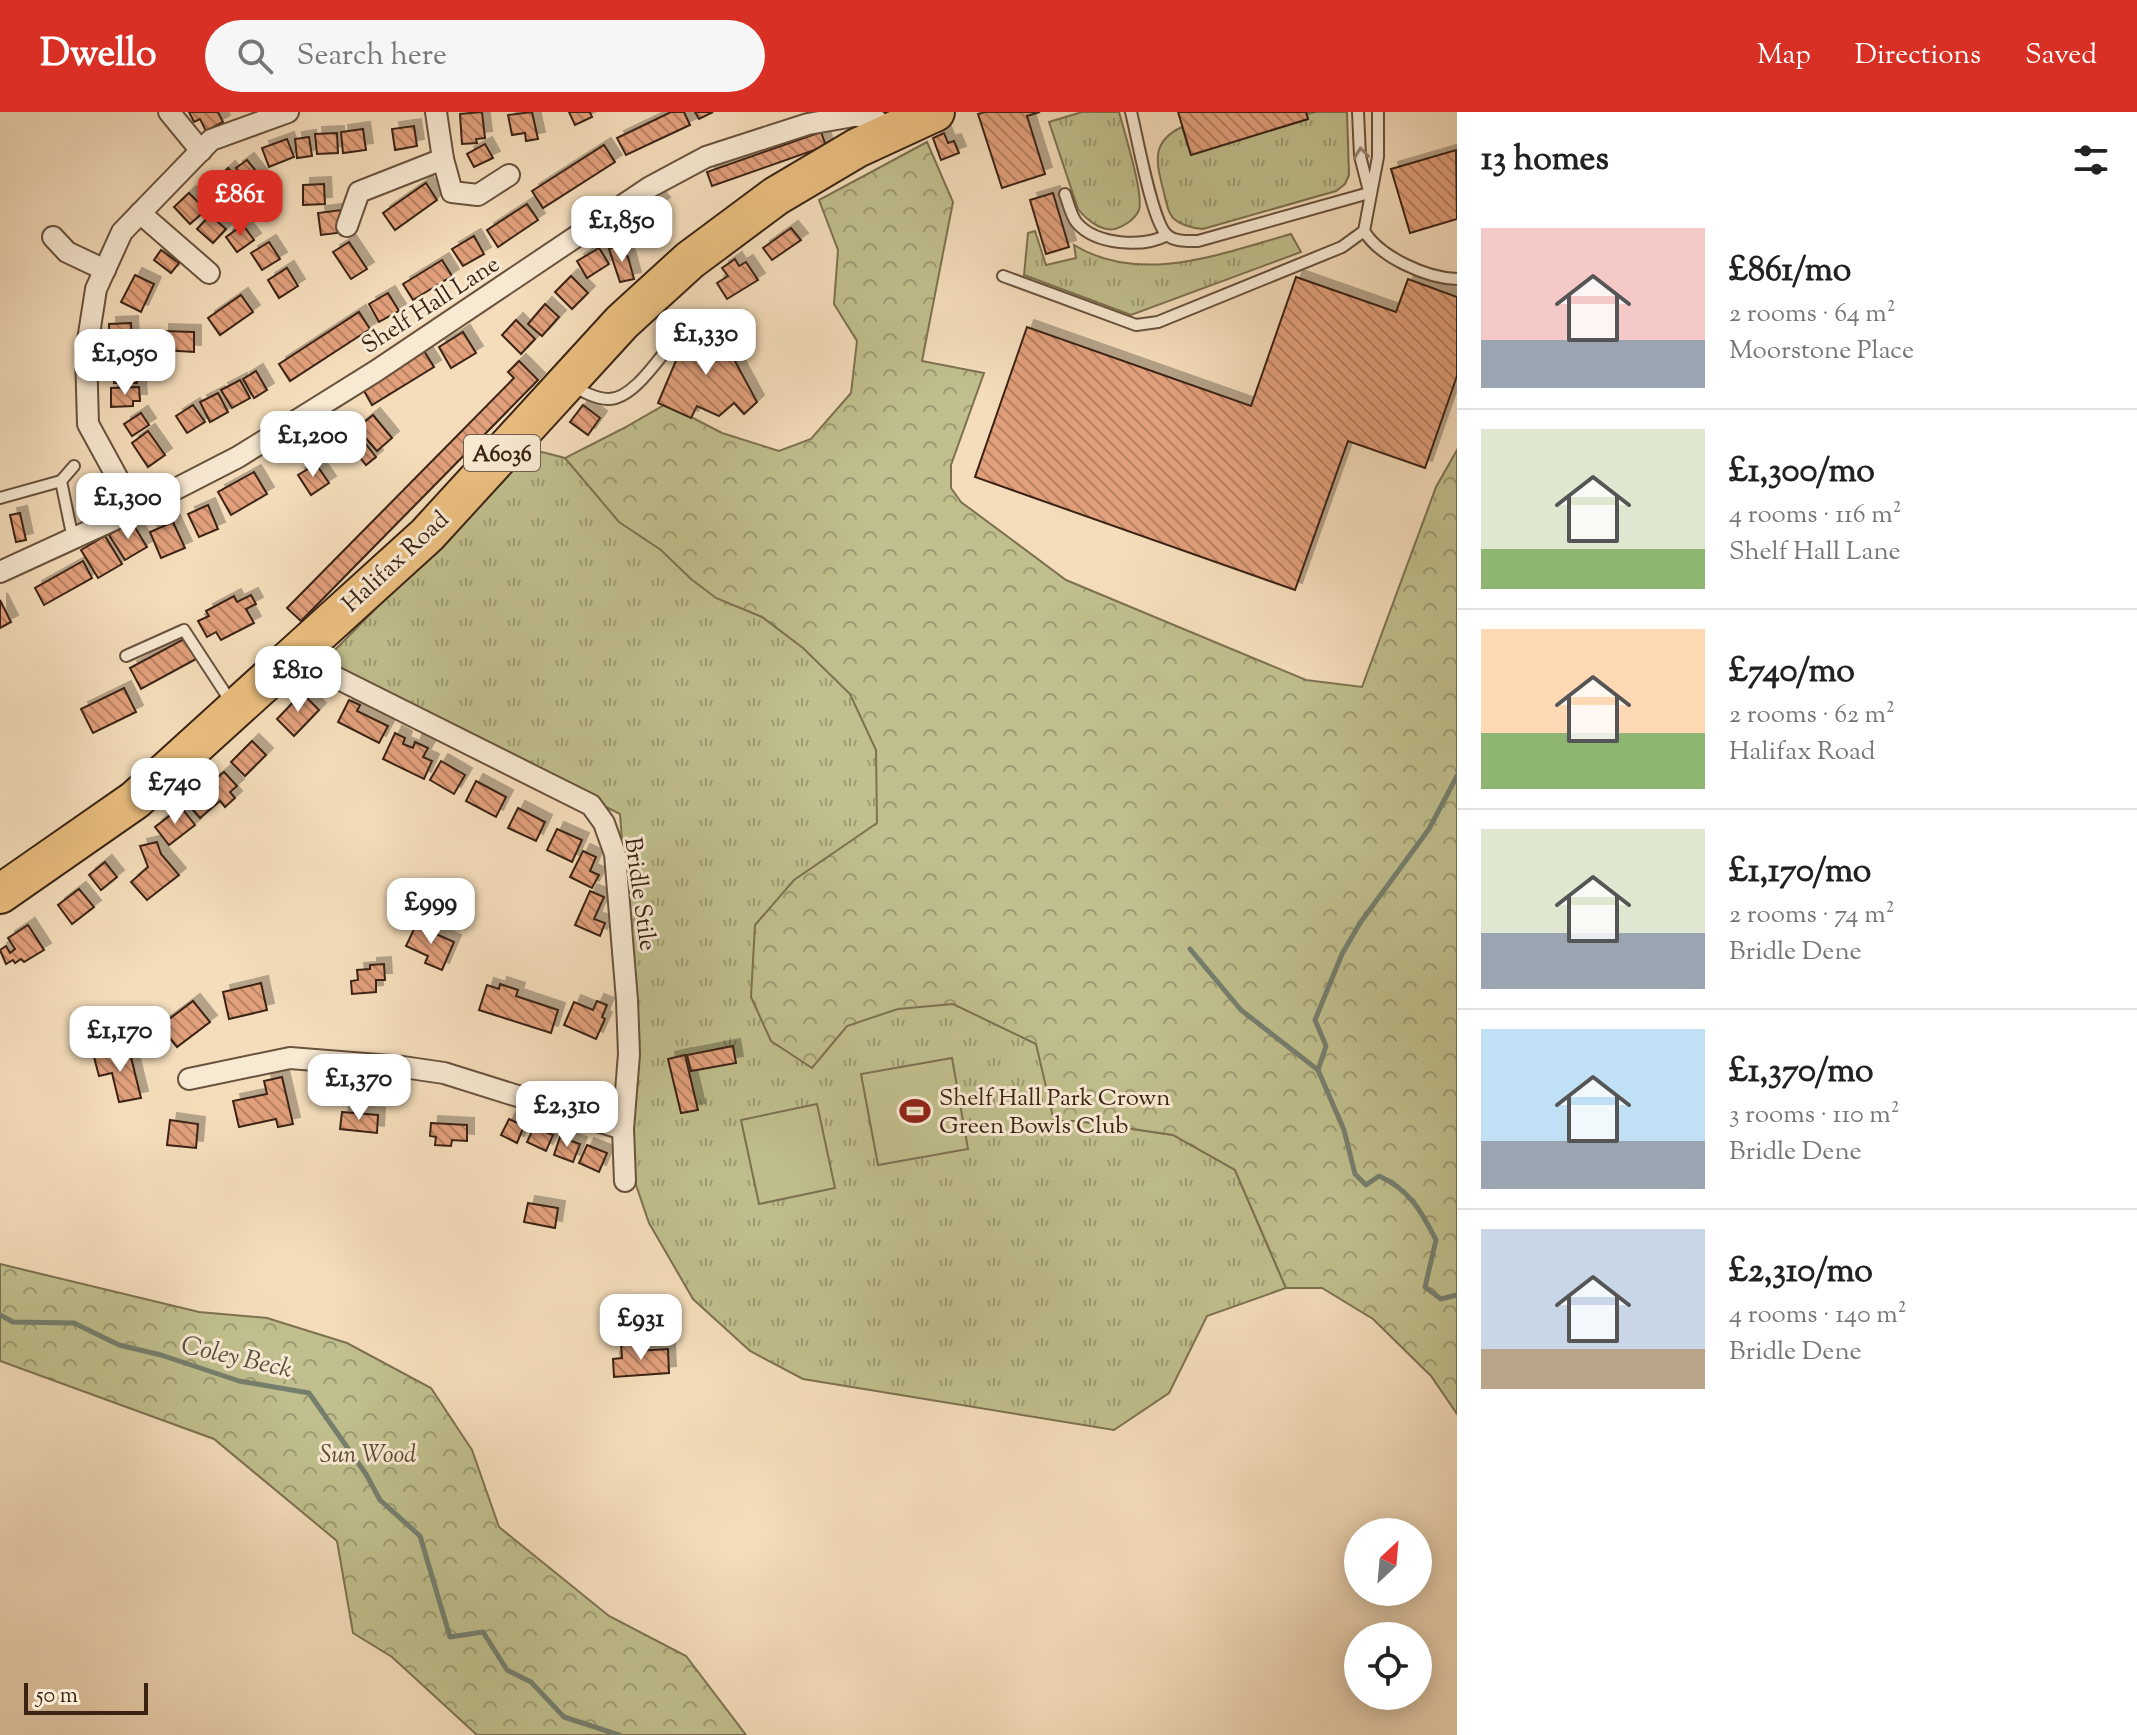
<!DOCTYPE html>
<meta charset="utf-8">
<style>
:root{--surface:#fff;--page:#f6f6f6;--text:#222;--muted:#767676;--line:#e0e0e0;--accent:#d93025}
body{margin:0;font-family:"Sorts Mill Goudy",serif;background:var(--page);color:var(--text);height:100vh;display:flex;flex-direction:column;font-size:30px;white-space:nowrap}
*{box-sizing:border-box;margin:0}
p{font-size:26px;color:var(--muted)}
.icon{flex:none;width:44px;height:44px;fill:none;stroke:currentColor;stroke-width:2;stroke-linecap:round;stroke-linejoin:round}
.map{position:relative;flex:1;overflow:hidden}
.side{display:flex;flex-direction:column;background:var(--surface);width:680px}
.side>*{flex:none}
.needle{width:52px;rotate:26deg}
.controls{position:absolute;left:1344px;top:1406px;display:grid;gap:16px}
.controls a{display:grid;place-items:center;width:88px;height:88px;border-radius:50%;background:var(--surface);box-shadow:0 4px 20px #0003;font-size:40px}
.scale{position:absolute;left:24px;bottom:20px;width:124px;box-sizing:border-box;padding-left:8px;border:4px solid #3a2313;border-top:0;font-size:22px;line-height:28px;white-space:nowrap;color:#3a2313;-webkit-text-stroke:6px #f8e9d3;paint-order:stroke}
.price{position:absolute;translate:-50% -68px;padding:0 18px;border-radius:16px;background:#fff;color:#222;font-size:26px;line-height:52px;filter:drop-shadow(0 2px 4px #0008)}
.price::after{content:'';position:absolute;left:50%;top:48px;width:24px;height:18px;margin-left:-12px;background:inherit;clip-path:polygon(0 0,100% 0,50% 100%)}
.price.selected{background:var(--accent);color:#fff}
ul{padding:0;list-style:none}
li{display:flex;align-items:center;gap:24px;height:200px;padding:0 24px}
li+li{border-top:2px solid var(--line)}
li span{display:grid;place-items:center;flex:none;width:224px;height:160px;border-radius:0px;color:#555}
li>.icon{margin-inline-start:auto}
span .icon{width:96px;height:96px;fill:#fffc;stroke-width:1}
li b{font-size:34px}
h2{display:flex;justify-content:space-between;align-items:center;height:96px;padding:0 24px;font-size:34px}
header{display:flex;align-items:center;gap:48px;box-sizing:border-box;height:112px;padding:0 40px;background:var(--accent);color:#fff}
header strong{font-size:38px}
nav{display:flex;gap:44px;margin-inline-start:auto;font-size:28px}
.search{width:560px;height:72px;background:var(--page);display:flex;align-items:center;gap:20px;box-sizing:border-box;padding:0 28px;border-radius:44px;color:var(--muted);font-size:30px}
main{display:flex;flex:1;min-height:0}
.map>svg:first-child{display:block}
</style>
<header>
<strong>Dwello</strong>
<div class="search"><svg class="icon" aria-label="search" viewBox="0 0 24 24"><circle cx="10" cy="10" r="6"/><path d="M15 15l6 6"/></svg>Search here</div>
<nav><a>Map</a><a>Directions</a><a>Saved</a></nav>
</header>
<main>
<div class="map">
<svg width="1457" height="1623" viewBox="0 0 1457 1623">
<defs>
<pattern id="grass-tufts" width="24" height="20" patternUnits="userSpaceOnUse" patternTransform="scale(2)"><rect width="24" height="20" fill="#c0bf8d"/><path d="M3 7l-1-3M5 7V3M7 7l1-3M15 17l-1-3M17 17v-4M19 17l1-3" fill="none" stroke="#9d9b72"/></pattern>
<pattern id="forest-crowns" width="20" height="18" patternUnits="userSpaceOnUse" patternTransform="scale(2)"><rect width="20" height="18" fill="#c0bf8d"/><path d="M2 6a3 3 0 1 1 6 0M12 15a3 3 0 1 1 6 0" fill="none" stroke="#9d9b72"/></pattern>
<pattern id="building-back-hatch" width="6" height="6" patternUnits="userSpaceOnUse" patternTransform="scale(2)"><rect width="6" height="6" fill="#e2a07b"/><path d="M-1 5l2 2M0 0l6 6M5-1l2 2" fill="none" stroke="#b88264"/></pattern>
<filter id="shadow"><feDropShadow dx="7" dy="-7" stdDeviation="0" flood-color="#0004"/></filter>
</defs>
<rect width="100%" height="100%" fill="#f5ddbb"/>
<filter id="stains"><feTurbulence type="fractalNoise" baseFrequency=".0025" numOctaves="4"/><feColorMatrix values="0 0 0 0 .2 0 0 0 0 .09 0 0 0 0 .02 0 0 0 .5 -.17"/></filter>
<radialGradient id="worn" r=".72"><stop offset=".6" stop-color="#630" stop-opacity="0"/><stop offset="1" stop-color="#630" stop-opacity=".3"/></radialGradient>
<g fill="url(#grass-tufts)" stroke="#7d7150" stroke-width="2">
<path d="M1082,0H1119C1124,19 1144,82 1139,98C1135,107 1125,114 1115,117C1101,120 1086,107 1078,97L1049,10Z"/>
<path d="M1306,0H1347L1349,63L1345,72L1336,79L1203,117C1192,116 1181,114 1173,106C1167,99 1166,89 1164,81C1157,53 1149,30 1182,15L1191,43L1308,7Z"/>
<path d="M1035,119L1046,153L1076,146L1074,133C1141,174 1223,141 1291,122L1301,140L1131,203L1024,163L1028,121Z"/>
<polygon points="542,340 565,346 881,515 1079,1009 1173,1023 1235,1058 1286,1176 1207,1204 1169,1281 1114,1318 803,1267 750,1239 693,1187 649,1111 636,1073 631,1024 639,952 620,702 322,551 522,349"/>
</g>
<g fill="url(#forest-crowns)" stroke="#7d7150" stroke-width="2">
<polygon points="927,30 953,90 922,249 984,261 951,353 951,376 961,390 1066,468 1306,568 1362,575 1436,375 1457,338 1457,1302 1431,1264 1373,1207 1322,1176 1286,1176 1235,1058 1173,1023 1079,1009 1054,1009 1036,932 953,892 898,897 847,914 812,956 771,929 751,885 755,813 794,768 877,711 876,638 850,582 803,536 762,505 716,486 691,467 661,438 619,410 565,346 624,316 666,292 722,321 779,339 811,327 851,281 857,229 834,192 838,138 819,88"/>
<polygon points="0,1152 199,1200 267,1206 347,1231 431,1276 472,1338 499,1415 609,1504 686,1544 746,1623 477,1623 392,1545 353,1521 337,1429 214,1327 0,1249"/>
</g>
<g fill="#c0bf8d" stroke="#7d7150" stroke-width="2">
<polygon points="952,946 968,1037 878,1053 861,962"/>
<polygon points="817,992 835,1076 759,1092 741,1008"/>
</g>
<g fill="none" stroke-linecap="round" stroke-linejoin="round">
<g stroke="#757f6e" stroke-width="5">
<path d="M1457,664L1429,717L1360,811L1342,842L1315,908L1326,934L1318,958L1344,1018L1355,1062L1366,1073L1379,1064C1409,1077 1422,1100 1436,1128L1425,1175L1441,1187L1457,1183"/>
<polyline points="1190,837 1241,898 1318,958"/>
<polyline points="0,1203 13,1210 74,1211 119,1233 161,1243 239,1269 309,1281 366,1362 380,1388 420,1424 450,1525 483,1520 507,1558 531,1570 564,1605 619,1623"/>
</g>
</g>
<g fill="url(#building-back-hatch)" stroke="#3a2313" stroke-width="2" filter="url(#shadow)">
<polygon points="189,0 218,0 223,10 206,19 200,7 194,10"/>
<polygon points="482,0 485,26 476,27 477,31 462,32 460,2"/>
<polygon points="532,0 538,27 526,29 525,21 512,23 508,3"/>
<polygon points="569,0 590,0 592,5 575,13"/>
<polygon points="671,0 684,0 690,13 626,43 617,26"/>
<polygon points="695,0 713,0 699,7"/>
<polygon points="985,0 1040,0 1027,4 1045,62 1002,76 978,2"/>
<polygon points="1178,0 1306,0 1308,7 1191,43"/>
<polygon points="414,14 417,34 395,38 392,17"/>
<polygon points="363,17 366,38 343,41 341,20"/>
<polygon points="821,20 826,34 712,74 707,60"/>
<polygon points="337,21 338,41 317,42 315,22"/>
<polygon points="944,21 948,31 954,29 959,41 941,48 933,26"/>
<polygon points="309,25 312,44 297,46 295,27"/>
<polygon points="287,27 294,45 269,55 262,36"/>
<polygon points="485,32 493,46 474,55 467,42"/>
<polygon points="604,33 615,50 543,96 532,79"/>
<polygon points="1456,38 1457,107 1410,121 1391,57"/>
<polygon points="247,48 260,64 249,73 236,56"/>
<polygon points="228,56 247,77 236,87 218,66"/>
<polygon points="426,71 437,88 395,118 383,101"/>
<polygon points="324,72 325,92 303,93 303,73"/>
<polygon points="189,81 206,98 190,112 174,95"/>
<polygon points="1053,81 1069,135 1046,142 1030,88"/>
<polygon points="654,82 663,92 649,102 656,112 631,131 612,111"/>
<polygon points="527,92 538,108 498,135 487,118"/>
<polygon points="341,98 345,120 321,123 318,101"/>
<polygon points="210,103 226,117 213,131 197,117"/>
<polygon points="243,113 254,128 237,140 226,125"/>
<polygon points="791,116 801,128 772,148 763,136"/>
<polygon points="474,124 484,142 463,154 452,137"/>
<polygon points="269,130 280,147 262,158 251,141"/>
<polygon points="349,130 367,157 351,167 333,140"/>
<polygon points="617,133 628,145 634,167 620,170 609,137"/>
<polygon points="599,136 609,152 587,166 577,149"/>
<polygon points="161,138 179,151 171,161 154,148"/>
<polygon points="735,147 739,154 746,150 758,168 727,187 717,171 728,164 722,156"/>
<polygon points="442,148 452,164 413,188 403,172"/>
<polygon points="287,156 298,174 279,186 268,168"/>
<polygon points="135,163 154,172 141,200 121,190"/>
<polygon points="571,164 588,181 572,197 555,180"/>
<polygon points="1296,165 1396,200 1408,167 1457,185 1457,264 1425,356 1348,329 1295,478 975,365 1027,215 1251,294"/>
<polygon points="388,181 399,199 379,210 369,192"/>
<polygon points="241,183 253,200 220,223 208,206"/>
<polygon points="545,192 559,205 542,224 528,212"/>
<polygon points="359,200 370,217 290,269 279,252"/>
<polygon points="516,208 535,227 521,242 502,223"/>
<polygon points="714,210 757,290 744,302 734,291 719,304 697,294 691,306 658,291 686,225"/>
<polygon points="131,211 132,238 110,239 109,212"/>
<polygon points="162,219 194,220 194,240 162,238"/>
<polygon points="463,220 476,241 451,256 439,235"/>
<polygon points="424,239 434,255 372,293 363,277"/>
<polygon points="115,249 138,249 137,271 114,271"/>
<polygon points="519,249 538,268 301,509 287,496 514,266 508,260"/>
<polygon points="256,259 267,278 254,286 243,267"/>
<polygon points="240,268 250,286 232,296 221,278"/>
<polygon points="139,275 140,289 133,289 133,294 111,295 111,276"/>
<polygon points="218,281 228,300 210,310 200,290"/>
<polygon points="193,293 205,310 187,321 176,304"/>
<polygon points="583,293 600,306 588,323 570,310"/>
<polygon points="141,301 149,313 132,324 124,312"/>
<polygon points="373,303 392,326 377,339 357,316"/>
<polygon points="346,307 376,345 366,353 343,324 340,326 333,317"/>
<polygon points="148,319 165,343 148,355 132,331"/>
<polygon points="316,352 329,371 311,383 298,363"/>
<polygon points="254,360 267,382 231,403 218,380"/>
<polygon points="208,393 218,417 199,425 188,402"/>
<polygon points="20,401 26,428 16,430 10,403"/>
<polygon points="131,409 147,435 125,448 109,423"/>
<polygon points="173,410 185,436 161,446 150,420"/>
<polygon points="105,424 122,452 98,466 81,438"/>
<polygon points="83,449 92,466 44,493 35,476"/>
<polygon points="251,483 256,492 246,497 254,511 221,528 216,520 207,525 198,509 209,504 206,499 234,484 237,490"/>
<polygon points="0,488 11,510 0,516"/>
<polygon points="184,527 196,547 141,577 130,556"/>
<polygon points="124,576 136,600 93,621 81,597"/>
<polygon points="302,581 319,598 294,624 277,607"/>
<polygon points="349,588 360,593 357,599 388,614 379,631 338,610"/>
<polygon points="395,621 405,626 403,632 413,636 415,630 428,636 423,645 432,649 424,667 383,647"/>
<polygon points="252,629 266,643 245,664 231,650"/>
<polygon points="441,649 465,663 454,682 430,668"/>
<polygon points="224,660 237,674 230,680 235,686 225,695 220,689 200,706 183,687 206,666 211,671"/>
<polygon points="476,669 506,685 496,705 466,689"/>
<polygon points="181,695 195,713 169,733 155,715"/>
<polygon points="518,696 545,710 536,729 508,716"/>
<polygon points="557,717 582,728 572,750 547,738"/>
<polygon points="157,730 161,742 179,763 147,788 131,770 148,755 140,734"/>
<polygon points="583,739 596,745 590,759 599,763 592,776 570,765"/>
<polygon points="105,750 117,765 101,778 89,763"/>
<polygon points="79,777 94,795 72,812 58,793"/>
<polygon points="590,779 604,785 594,807 605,811 600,824 575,813"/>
<polygon points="28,813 44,838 24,850 21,847 15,851 13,848 6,852 0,838 6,834 10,841 15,837 8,826"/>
<polygon points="416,813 454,830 442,858 425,851 428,844 406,834"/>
<polygon points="384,852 385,868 376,868 376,880 352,882 351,869 358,868 357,858 370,857 370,853"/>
<polygon points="261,871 267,898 229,907 223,880"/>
<polygon points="500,872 518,878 516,884 558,898 551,921 479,898 487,873 499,877"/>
<polygon points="193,889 210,910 177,935 160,914"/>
<polygon points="597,889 607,893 602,905 605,907 596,927 564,913 574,890 593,898"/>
<polygon points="733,934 736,951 691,959 687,943"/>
<polygon points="129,937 141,986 119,990 112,961 99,964 94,945"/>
<polygon points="685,943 698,998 681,1001 668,947"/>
<polygon points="282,965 293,1012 278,1015 276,1007 239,1015 233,989 267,982 264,969"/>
<polygon points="342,1000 378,1003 377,1021 340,1017"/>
<polygon points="509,1007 524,1014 517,1031 501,1023"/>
<polygon points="170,1008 198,1012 196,1036 167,1033"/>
<polygon points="431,1011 467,1013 467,1029 452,1028 451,1034 435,1033 436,1025 430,1024"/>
<polygon points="534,1015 553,1023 546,1039 527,1030"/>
<polygon points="560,1025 580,1032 573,1050 554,1043"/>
<polygon points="587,1033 607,1041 599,1060 579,1051"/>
<polygon points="528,1091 558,1096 555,1116 524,1110"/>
<polygon points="631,1193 636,1226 617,1229 612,1196"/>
<polygon points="637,1230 638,1239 668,1237 669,1261 614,1265 613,1247 622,1246 621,1231"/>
</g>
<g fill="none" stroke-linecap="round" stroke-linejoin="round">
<g stroke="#69523d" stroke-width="14">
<g id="lane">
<path d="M1131,0C1137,23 1152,110 1167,123C1175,130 1188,129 1198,129L1369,81"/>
<polyline points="1358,0 1360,44 1369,79"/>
<path d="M1065,82C1068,90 1071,104 1077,111C1096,133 1143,136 1167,123"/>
<path d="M1364,119C1380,145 1426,166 1457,167"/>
<polyline points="1003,164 1136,213 1158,210 1342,135 1364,119 1378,45 1378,0"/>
<path d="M572,273C582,279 595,287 608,287C634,288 661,242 678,224"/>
<polyline points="0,386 61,369"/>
<polyline points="73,427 61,369 74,354"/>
<polyline points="126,544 184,518 231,590"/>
</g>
</g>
<g stroke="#69523d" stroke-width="24">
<g id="street">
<polyline points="169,0 201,39"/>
<polyline points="436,0 443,47 452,80 478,83 509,63"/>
<polyline points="140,101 209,161"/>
<polyline points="347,114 359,80 443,47"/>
<polyline points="53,125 67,140 105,158"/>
<polyline points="135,398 88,312 86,241 96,177 122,120 211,28 288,0"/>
<polyline points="0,460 135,398 238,345 376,259 650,75 706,45 808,12 854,4 871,4 891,20"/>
<polyline points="297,541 329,562 591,693 604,711 615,742 627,888 629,942 623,1017 625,1069"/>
<polyline points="189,967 290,946 403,955 444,961 623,1017"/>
</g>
</g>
<g stroke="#3a2313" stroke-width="42">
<polyline id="highway" points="0,782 135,688 427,423 622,210 690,148 776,84 857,36 935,0"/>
</g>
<use href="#lane" stroke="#f8e9d3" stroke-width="10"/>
<use href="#street" stroke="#f8e9d3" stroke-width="20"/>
<use href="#highway" stroke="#eabe7e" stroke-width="38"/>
</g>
<defs><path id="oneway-chevron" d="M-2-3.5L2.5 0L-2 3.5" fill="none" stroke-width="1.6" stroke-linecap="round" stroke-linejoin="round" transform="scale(2)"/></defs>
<use stroke="#998673" href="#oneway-chevron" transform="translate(1361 41) rotate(-97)"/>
<defs>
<g id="stadium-bare" transform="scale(2.4)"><path d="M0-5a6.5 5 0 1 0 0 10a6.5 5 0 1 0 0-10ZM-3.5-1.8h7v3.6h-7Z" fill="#8f2418" stroke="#f8e9d3" stroke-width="2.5" paint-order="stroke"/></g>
</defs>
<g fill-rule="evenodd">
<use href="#stadium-bare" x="915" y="999"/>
</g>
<g text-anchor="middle" stroke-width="6" stroke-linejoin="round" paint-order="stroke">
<rect fill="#f8e9d3" stroke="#735e4d" stroke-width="2" x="464" y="323" width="76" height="36" rx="6"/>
<g font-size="22" font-weight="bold" fill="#3a2313">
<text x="502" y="349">A6036</text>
</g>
<g font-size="24" fill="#3a2313" stroke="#f8e9d3">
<text transform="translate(430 192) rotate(-33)" y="8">Shelf Hall Lane</text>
<text transform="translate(395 449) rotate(-43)" y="8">Halifax Road</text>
<text transform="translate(641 782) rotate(82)" y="8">Bridle Stile</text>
</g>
<g font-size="24" fill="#3a2313" stroke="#f8e9d3" text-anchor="start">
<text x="939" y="993">Shelf Hall Park Crown<tspan x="939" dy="28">Green Bowls Club</tspan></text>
</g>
<g font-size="24" font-style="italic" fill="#5c4a32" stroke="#f8e9d3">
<text x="368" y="1350">Sun Wood</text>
</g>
<g font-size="26" font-style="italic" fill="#585141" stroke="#f8e9d3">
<text transform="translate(237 1244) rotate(13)" y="9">Coley Beck</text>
</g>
</g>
<rect width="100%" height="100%" filter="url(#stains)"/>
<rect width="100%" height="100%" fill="url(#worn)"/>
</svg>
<div class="controls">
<a><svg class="needle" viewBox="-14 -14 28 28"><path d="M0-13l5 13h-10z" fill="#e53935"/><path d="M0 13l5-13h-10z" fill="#767676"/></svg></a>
<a><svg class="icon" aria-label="locate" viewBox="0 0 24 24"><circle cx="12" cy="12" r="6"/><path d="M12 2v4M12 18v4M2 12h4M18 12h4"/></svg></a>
</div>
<div class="scale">50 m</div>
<b class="price selected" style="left:240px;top:126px">£861</b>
<b class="price" style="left:622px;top:152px">£1,850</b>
<b class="price" style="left:706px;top:265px">£1,330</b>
<b class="price" style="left:125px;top:285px">£1,050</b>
<b class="price" style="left:313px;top:367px">£1,200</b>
<b class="price" style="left:128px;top:429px">£1,300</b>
<b class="price" style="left:298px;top:602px">£810</b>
<b class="price" style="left:175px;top:714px">£740</b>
<b class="price" style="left:431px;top:834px">£999</b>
<b class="price" style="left:120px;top:962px">£1,170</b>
<b class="price" style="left:359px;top:1010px">£1,370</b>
<b class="price" style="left:567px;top:1037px">£2,310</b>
<b class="price" style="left:641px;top:1250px">£931</b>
</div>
<section class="side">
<h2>13 homes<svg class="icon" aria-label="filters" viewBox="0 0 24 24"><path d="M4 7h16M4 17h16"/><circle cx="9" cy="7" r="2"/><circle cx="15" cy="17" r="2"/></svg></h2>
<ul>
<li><span style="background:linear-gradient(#f6c9c9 70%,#9aa5b1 0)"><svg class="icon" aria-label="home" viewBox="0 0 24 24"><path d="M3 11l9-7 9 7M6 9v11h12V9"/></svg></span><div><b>£861/mo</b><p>2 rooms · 64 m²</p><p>Moorstone Place</p></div></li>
<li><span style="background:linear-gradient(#dfe7d0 75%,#8fb573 0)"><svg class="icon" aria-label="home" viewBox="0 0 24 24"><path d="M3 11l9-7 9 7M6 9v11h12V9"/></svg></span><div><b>£1,300/mo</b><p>4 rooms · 116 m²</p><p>Shelf Hall Lane</p></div></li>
<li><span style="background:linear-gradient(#ffd9b3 65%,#8fb573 0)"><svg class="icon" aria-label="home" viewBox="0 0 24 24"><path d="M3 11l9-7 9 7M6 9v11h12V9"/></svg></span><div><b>£740/mo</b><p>2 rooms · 62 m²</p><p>Halifax Road</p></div></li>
<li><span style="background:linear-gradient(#dfe7d0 65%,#9aa5b1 0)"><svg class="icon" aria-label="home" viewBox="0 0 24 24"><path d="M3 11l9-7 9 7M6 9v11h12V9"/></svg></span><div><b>£1,170/mo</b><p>2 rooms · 74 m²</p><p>Bridle Dene</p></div></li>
<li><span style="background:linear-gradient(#bfe0f5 70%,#9aa5b1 0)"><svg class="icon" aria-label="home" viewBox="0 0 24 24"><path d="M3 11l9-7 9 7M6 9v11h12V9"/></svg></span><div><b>£1,370/mo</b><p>3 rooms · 110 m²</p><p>Bridle Dene</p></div></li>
<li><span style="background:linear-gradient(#c9d6e8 75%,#b9a48a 0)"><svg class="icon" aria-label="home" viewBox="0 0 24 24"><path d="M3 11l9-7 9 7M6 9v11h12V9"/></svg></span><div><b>£2,310/mo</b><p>4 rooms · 140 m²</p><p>Bridle Dene</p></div></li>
</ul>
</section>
</main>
